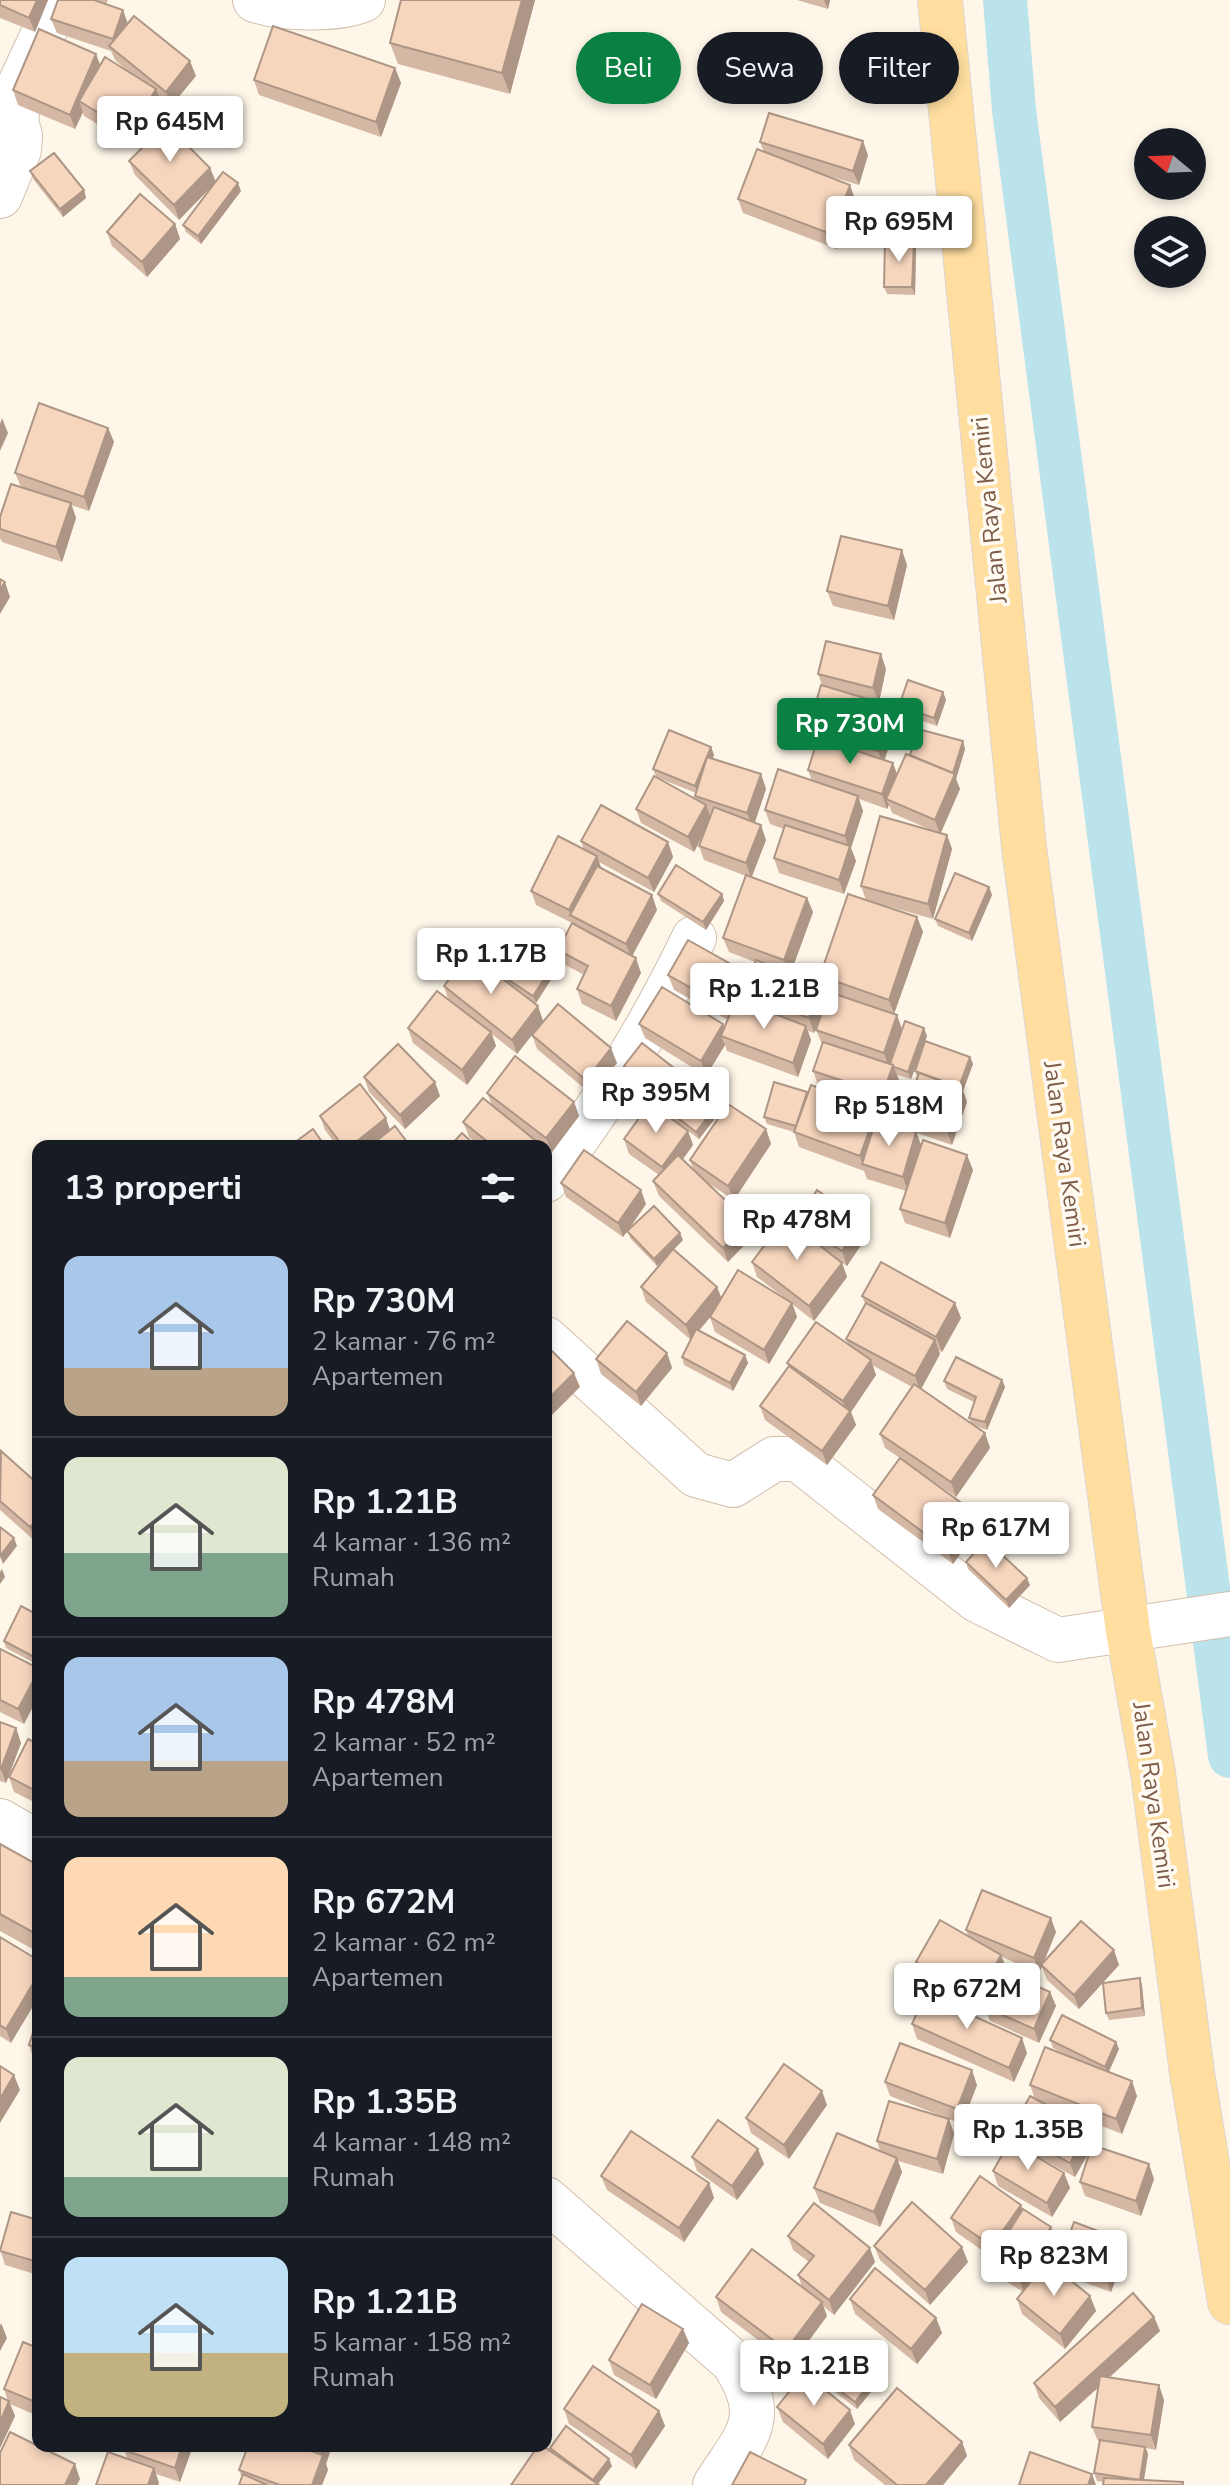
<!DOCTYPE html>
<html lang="id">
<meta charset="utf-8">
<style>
:root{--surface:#171b24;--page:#242831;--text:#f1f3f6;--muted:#9ea1a6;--line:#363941;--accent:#0b8043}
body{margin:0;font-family:"Nunito Sans",sans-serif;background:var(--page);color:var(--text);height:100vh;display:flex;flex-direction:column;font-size:30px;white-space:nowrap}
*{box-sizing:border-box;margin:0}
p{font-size:26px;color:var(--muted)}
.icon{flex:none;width:44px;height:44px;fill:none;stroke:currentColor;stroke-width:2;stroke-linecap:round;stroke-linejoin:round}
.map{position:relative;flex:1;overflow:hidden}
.side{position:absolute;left:32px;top:1140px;width:520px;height:1312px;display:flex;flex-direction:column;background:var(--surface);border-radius:16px;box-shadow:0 4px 12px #0003}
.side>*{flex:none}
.top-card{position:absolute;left:576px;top:32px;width:534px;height:72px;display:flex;gap:16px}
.needle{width:52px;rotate:289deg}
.tools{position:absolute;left:1134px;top:128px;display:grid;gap:16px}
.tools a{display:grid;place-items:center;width:72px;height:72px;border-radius:50%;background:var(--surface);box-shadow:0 4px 12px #0003;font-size:40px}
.price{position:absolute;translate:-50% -68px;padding:0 18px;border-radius:8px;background:#fff;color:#222;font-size:26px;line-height:52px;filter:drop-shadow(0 2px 4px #0008)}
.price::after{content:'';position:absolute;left:50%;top:48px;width:24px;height:18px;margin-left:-12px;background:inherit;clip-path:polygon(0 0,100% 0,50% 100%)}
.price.current{background:var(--accent);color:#fff}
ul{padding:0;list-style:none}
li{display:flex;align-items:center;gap:24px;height:200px;padding:0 32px}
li+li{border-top:2px solid var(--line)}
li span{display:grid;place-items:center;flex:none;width:224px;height:160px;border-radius:16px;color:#555}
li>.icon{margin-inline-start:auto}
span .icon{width:96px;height:96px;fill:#fffc;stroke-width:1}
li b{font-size:34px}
h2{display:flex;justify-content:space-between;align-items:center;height:96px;padding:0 32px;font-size:34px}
.tag{padding:0 28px;border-radius:36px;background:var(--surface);box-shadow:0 4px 12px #0003;font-size:28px;line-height:72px}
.tag.current{background:var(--accent);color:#fff}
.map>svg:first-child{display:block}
</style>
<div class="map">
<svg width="1230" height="2485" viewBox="0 0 1230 2485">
<rect width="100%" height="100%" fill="#fef7e9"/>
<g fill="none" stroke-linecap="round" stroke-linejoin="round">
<polyline stroke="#bbe3eb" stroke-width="44" points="1005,0 1014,110 1230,1756"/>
<g stroke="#d3bfad" stroke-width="46">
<g id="minor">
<path d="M255,0C283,9 336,11 363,0"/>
<polyline points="0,196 19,150 20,135 16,123 20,84 59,0"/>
<path d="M546,1180C604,1105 653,1023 694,938"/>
<polyline points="546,1339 696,1475 733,1485 774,1459 798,1459 977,1600 1058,1640 1230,1614"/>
<polyline points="0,1821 38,1843"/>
<path d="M546,2199L733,2362C770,2419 747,2435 715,2485"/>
</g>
</g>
<g stroke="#ddd5d0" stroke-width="46">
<polyline id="major" points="940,0 1024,847 1128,1631 1153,1773 1192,2073 1230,2302"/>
</g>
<use href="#minor" stroke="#fff" stroke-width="44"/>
<use href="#major" stroke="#ffdea0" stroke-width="44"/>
</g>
<g fill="#d4b8a3" fill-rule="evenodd">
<polygon points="0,0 48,0 35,32 0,18"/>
<polygon points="58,0 108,0 106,4 128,23 196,76 171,106 159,96 162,103 136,147 84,116 83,112 75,129 18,105 13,90 96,54 100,65 130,73 115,60 111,51 57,33 51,19"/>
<polygon points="535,0 510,94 398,64 390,43"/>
<polygon points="797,0 830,0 828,9"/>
<polygon points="395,68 401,83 381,137 259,95 254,80"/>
<polygon points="760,142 868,155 859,185 822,174 855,199 837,249 743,213 738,199 764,152"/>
<polygon points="129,161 210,168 215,182 241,191 201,244 186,232 183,225 212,186 179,220 135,175"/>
<polygon points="30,171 84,190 86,198 63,217 33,179"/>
<polygon points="175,224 180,239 147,277 112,246 107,232"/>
<polygon points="916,249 915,295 887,294 884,287"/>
<polygon points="108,428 114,442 89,511 71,505 76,518 62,562 2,542 0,538 0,517 21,487 15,473"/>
<polygon points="907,565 894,620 833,606 827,591"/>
<polygon points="886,669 879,702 897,721 884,760 893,763 897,774 910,755 963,741 965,749 956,779 960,789 941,833 947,835 952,849 933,919 866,900 861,886 931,830 892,813 889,805 887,809 859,799 863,811 851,848 856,861 844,894 779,873 774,858 784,829 770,824 765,810 812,781 808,770 816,745 813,744 808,730 822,685 818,674"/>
<polygon points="943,692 946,700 937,726 902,714 899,706"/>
<path d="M711,747L714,755L713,758L761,774L766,789L754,823L766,840L752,877L807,898L813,912L791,972L821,984L827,998L814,1033L808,1031L811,1040L798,1077L727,1051L725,1045L706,1076L645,1038L639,1024L725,1027L728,1020L674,990L668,975L743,971L748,984L755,962L729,952L723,938L746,876L704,860L699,846L704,832L694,852L641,823L636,809L656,777L653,769ZM656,777L696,793L695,796L696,799ZM744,993V995L747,1003L740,1001Z"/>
<polygon points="581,841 668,842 673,857 654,892 599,862 601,868 652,895 657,910 632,956 641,973 616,1021 582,1004 577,989 584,975 564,964 558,950 572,923 536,905 531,891 584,850"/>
<polygon points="989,887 992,895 972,941 938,926 935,919"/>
<polygon points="658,894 722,894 724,901 706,930 661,901"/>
<polygon points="917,917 923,932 894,1014 902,1029 927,1036 911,1079 897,1075 899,1080 888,1109 818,1085 813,1071 822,1044 816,1030 829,992 826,991 820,976"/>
<polygon points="483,964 552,978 536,1003 523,995 538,1006 543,1021 617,1063 591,1094 537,1049 532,1035 517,1054 492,1034 496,1046 467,1085 413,1043 408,1028 448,999 444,986"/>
<polygon points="970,1057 973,1064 963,1091 967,1102 952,1145 917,1133 921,1146 973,1170 950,1238 905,1223 900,1209 906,1191 867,1179 864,1171 799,1147 794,1132 767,1124 764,1117 807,1092 808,1094 877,1109 881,1122 909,1130 904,1116 917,1077 915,1071"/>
<polygon points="624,1066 674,1068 677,1076 658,1099 627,1074"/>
<polygon points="364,1077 440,1096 405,1129 369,1092"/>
<polygon points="487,1093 574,1102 579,1116 552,1152 546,1148 546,1146 543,1146 518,1127 536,1141 538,1146 480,1146 469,1137 463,1122 492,1105"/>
<polygon points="721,1100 724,1107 699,1139 688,1131 693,1145 683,1159 693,1169 690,1160 766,1129 771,1144 734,1200 708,1183 753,1236 728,1262 659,1196 653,1181 659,1175 629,1154 624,1139 685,1129 663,1112 660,1104"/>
<polygon points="320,1116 390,1130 410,1146 337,1146 325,1130"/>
<polygon points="561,1183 646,1204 629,1230 683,1240 674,1250 717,1287 721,1298 786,1299 757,1277 752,1262 800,1230 797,1221 862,1221 867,1236 847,1266 838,1260 842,1263 847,1277 814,1321 792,1304 797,1317 769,1364 715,1332 710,1317 711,1316 699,1330 745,1355 748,1363 733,1391 684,1365 682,1357 691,1340 646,1302 641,1287 665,1258 657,1266 630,1238 628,1231 623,1237 566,1197"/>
<polygon points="862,1296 955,1303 961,1318 942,1352 939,1350 940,1354 921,1389 971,1423 969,1418 974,1402 947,1389 944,1381 1002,1380 1005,1387 987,1430 975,1426 985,1433 990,1448 956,1497 917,1470 980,1527 953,1564 878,1509 873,1495 900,1458 885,1448 880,1434 912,1387 872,1365 876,1375 851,1412 856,1425 827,1465 765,1420 760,1406 789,1367 787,1363 848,1344 846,1339 865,1304"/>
<polygon points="667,1353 672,1368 641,1406 601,1374 596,1359"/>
<polygon points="0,1452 38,1484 36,1542 0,1510"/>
<polygon points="966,1562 1030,1585 1009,1608 968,1569"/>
<polygon points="38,1615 38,1665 6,1648 4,1641"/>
<polygon points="0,1649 38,1668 38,1697 24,1724 0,1712"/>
<polygon points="0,1722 16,1728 21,1743 6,1783 0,1781"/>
<polygon points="38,1744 38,1804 14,1792 9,1777"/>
<polygon points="0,1844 38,1865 38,1952 0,1931"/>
<polygon points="966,1930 1056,1932 1044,1962 1119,1965 1079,2009 1047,1980 1042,1967 1039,1973 1002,1957 1007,1970 1006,1971 1050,1992 1056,2006 1039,2043 990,2021 985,2007 982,2012 921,1976 916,1962 968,1936"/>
<polygon points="0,1937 11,2043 0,2036"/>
<polygon points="1140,1978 1142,1986 1145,2016 1109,2020 1106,2013"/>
<polygon points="38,2017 38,2061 34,2060 29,2045"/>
<polygon points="912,2024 1027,2053 1014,2082 917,2039"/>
<polygon points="1050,2040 1116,2042 1119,2049 1109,2072 1137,2096 1122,2134 1036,2100 1089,2128 1094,2143 1093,2145 1154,2179 1141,2216 1085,2196 1080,2182 1092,2147 1075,2177 1016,2145 1011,2130 1035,2099 1030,2085 1075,2059 1053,2048"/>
<polygon points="885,2082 977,2085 962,2124 890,2096"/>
<polygon points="827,2105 789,2159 751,2133 746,2118"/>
<polygon points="949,2119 954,2134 943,2174 898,2161 902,2172 880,2227 820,2203 814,2188 880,2151 877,2141"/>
<polygon points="692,2157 764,2164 737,2200 697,2171"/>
<polygon points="993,2171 1064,2173 1070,2188 1052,2217 998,2186"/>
<polygon points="601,2176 709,2183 714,2198 684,2242 607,2190"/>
<polygon points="1021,2205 1023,2210 1056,2241 1033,2279 1090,2296 1096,2311 1065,2349 1022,2314 1017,2299 1023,2292 996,2275 991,2260 993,2258 956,2232 951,2218"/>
<polygon points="38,2220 38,2275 5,2265 0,2249"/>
<polygon points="788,2236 875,2262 834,2315 823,2306 827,2316 791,2365 721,2312 716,2297 802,2287 798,2275 809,2262 793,2250"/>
<polygon points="874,2246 968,2262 930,2305 880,2260"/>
<polygon points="1125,2254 1111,2292 1066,2276 1060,2261"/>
<polygon points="850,2299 936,2318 942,2333 917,2364 855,2314"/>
<polygon points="1154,2317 1160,2331 1109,2378 1164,2400 1156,2450 1146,2448 1148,2454 1144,2480 1104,2482 1097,2481 1094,2473 1099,2441 1098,2441 1092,2427 1099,2387 1060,2422 1039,2398 1034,2383"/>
<polygon points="683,2329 689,2343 656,2399 614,2375 609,2360"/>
<polygon points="38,2348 38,2416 10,2404 15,2416 0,2448 0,2397 8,2401 4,2389"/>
<polygon points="805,2364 875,2387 857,2409 808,2371"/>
<polygon points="777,2407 855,2424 828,2459 783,2422"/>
<polygon points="564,2409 659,2411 665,2426 636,2469 569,2424"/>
<polygon points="962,2442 967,2456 943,2485 885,2485 854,2460 849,2445"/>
<polygon points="193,2446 180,2482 156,2474 159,2483 158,2485 96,2485 128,2459 124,2450"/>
<polygon points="248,2446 332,2446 326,2464 328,2470 322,2485 239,2485 242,2478 239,2470"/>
<polygon points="550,2448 612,2466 598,2484 551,2452"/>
</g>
<g fill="#ad9685">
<polygon points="37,0 48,0 35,32 29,18"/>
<polygon points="522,0 535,0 510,94 502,73"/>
<polygon points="824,0 830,0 828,9"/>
<polygon points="123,10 128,24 118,54 113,39"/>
<polygon points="96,54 101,68 79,101 83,112 75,129 70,115"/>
<polygon points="190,61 196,76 171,106 166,92"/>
<polygon points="395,68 401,83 381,137 376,122"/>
<polygon points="156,89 162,103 136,147 130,132"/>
<polygon points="863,141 868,155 859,185 853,171"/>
<polygon points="210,168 216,182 179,220 174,205"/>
<polygon points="238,183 241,191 201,244 198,236"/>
<polygon points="850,185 855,199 837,249 831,234"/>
<polygon points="84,190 86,198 63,217 60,209"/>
<polygon points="175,224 180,239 147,277 142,262"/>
<polygon points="914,242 916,249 915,295 912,287"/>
<polygon points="2,418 8,433 0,451 0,424"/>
<polygon points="108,428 114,442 89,511 84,497"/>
<polygon points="71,503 76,518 62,562 56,547"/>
<polygon points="902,550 907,565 894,620 888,606"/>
<polygon points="5,582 10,597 0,614 0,590"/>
<polygon points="881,654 886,669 879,702 873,688"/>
<polygon points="943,692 946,700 937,726 934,718"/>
<polygon points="891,706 897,721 883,765 878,751"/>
<polygon points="963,741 965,749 956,779 960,789 940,834 935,820 953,773"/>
<polygon points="711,747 714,755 698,794 695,786"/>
<polygon points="893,763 898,778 886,799 889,805 887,809 882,794"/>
<polygon points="761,774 766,789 753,828 747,813"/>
<polygon points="858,796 863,811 851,848 856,861 844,894 839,880 849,849 845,836"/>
<polygon points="706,805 711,819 694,852 688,837"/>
<polygon points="761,825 766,840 751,878 746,863"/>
<polygon points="947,835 952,849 933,919 928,904"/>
<polygon points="668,842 673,857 654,892 648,878"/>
<polygon points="597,856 602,870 571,915 569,910"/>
<polygon points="989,887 992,895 972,941 969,933"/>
<polygon points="722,894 724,901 706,930 703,922"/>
<polygon points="652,895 657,910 631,958 626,944"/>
<polygon points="807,898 813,912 790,975 784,960"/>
<polygon points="917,917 923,932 894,1014 889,1000"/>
<polygon points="636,958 641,973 616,1021 611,1006"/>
<polygon points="550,970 552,978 536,1003 533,996"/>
<polygon points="743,971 748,986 729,1020 724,1006"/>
<polygon points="821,984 827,998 814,1033 809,1018"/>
<polygon points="538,1006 543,1021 517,1054 512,1040"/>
<polygon points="897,1015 902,1029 889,1068 884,1053"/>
<polygon points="723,1024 729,1038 721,1036 725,1045 706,1076 701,1061"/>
<polygon points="806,1026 811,1040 798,1077 793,1063"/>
<polygon points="924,1028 927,1036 911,1079 908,1072"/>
<polygon points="491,1032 496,1046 467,1085 462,1070"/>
<polygon points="611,1048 617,1063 591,1094 586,1080"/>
<polygon points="970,1057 973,1064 963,1091 967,1102 952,1145 947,1131 959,1087"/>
<polygon points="893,1065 899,1080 888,1109 883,1094"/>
<polygon points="674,1068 677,1076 658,1099 656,1092"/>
<polygon points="435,1082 440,1096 405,1129 400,1115"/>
<polygon points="721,1100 724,1107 699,1139 696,1132"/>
<polygon points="574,1102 579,1116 552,1152 546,1138"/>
<polygon points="877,1109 882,1124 863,1165 860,1156"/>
<polygon points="386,1118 391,1133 374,1146 351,1146"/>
<polygon points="766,1129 771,1144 734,1200 728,1186"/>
<polygon points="688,1131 693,1145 667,1181 662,1167"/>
<polygon points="916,1132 922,1147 908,1192 903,1177"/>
<polygon points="967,1155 973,1170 950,1238 945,1223"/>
<polygon points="641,1190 646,1204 623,1237 618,1223"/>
<polygon points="862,1221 867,1236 847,1266 842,1251"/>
<polygon points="748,1222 753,1236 728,1262 723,1248"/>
<polygon points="680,1233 683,1240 657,1266 654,1259"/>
<polygon points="842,1263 847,1277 814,1321 809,1306"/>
<polygon points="717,1287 723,1302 691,1340 686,1325"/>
<polygon points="792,1303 797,1317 769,1364 764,1350"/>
<polygon points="955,1303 961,1318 942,1352 936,1337"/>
<polygon points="935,1340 940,1354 920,1391 915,1376"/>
<polygon points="667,1353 672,1368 641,1406 636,1392"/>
<polygon points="745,1355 748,1363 733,1391 730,1383"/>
<polygon points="871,1360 876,1375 851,1412 856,1425 827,1465 822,1451 847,1415 843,1401"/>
<polygon points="574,1373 580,1387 548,1419 546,1415 546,1401"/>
<polygon points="1002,1380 1005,1387 987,1430 985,1422"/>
<polygon points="985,1433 990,1448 956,1497 951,1482"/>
<polygon points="975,1513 980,1527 953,1564 947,1550"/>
<polygon points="38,1519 38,1539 36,1542 30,1527"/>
<polygon points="14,1538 17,1546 3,1564 0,1556"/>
<polygon points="2,1569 5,1577 0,1584 0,1572"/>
<polygon points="1027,1578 1030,1585 1009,1608 1006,1600"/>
<polygon points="38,1672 38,1697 24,1724 18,1709"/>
<polygon points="16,1728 21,1743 6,1783 1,1769"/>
<polygon points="1051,1918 1056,1932 1039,1973 1034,1958"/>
<polygon points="1114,1950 1119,1965 1079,2009 1074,1995"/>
<polygon points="1001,1955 1007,1970 982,2012 977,1998"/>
<polygon points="38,1975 38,1998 11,2043 6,2029"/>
<polygon points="1140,1978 1142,1986 1145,2016 1142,2008"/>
<polygon points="1050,1992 1056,2006 1039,2043 1034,2029"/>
<polygon points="1022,2038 1027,2053 1014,2082 1009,2068"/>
<polygon points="1116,2042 1119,2049 1107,2075 1105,2067"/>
<polygon points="972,2070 977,2085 962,2124 957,2109"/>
<polygon points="14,2075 20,2090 0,2123 0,2099"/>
<polygon points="1132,2081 1137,2096 1122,2134 1116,2119"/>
<polygon points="822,2091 827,2105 789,2159 784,2145"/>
<polygon points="949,2119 954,2134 943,2174 937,2159"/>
<polygon points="1089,2128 1094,2143 1075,2177 1070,2163"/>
<polygon points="758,2149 764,2164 737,2200 732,2186"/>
<polygon points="897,2158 902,2172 880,2227 874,2212"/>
<polygon points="1149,2164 1154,2179 1141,2216 1136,2201"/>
<polygon points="1064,2173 1070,2188 1052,2217 1047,2203"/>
<polygon points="709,2183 714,2198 684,2242 679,2228"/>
<polygon points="1021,2205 1026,2219 998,2261 992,2246"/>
<polygon points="1051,2227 1056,2241 1024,2293 1019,2278"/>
<polygon points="1120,2239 1125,2254 1111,2292 1106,2278"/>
<polygon points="962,2247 968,2262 930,2305 925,2290"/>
<polygon points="870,2248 875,2262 834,2315 829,2300"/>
<polygon points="1090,2296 1096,2311 1065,2349 1060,2334"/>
<polygon points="822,2302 827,2316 791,2365 786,2350"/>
<polygon points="1154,2317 1160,2331 1060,2422 1055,2407"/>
<polygon points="936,2318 942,2333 917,2364 911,2349"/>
<polygon points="1,2323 7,2338 0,2351 0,2326"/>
<polygon points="683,2329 689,2343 656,2399 650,2385"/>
<polygon points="872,2380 875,2387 857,2409 855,2402"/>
<polygon points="1159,2385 1164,2400 1156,2450 1151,2435"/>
<polygon points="9,2401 15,2416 0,2448 0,2422"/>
<polygon points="850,2410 855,2424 828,2459 823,2444"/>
<polygon points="659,2411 665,2426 636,2469 631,2455"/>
<polygon points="962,2442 967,2456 943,2485 926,2485"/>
<polygon points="182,2446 193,2446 180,2482 175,2468"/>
<polygon points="321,2446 332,2446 326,2464 328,2470 322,2485 312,2485 322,2457 320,2451"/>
<polygon points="1145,2447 1148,2454 1143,2485 1140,2480"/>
<polygon points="609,2459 612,2466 597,2485 593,2480"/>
<polygon points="75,2464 80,2479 77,2485 65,2485"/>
<polygon points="154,2468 159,2483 158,2485 148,2485"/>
<polygon points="1092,2474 1096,2485 1088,2485"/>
</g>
<g fill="#f7d6be" stroke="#ad9685" stroke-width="2">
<polygon points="0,0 37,0 29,18 0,5"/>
<polygon points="58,0 94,0 123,10 113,39 51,19"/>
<polygon points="401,0 522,0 502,73 390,43"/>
<polygon points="134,16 190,61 166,92 109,46"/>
<polygon points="273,26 395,68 376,122 254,80"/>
<polygon points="39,29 96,54 70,115 13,90"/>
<polygon points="105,57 156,89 130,132 79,101"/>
<polygon points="769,113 863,141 853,171 760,142"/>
<polygon points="166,124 210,168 174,205 129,161"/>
<polygon points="757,149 850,185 831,234 738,199"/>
<polygon points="54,153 84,190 60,209 30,171"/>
<polygon points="223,172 238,183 198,236 183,225"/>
<polygon points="140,194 175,224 142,262 107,232"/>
<polygon points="885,242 914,242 912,287 884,287"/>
<polygon points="39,403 108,428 84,497 15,473"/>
<polygon points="11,484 71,503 56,547 0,529 0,517"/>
<polygon points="841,536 902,550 888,606 827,591"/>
<polygon points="0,579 5,582 0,590"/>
<polygon points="826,641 881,654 873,688 818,674"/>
<polygon points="908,680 943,692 934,718 899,706"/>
<polygon points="821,685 891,706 878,751 808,730"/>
<polygon points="918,729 963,741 953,773 910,755"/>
<polygon points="669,730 711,747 695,786 653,769"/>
<polygon points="818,738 893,763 882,794 808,770"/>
<polygon points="906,754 955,774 935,820 886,799"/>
<polygon points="707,757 761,774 747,813 695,796"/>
<polygon points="778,769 858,796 845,836 765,810"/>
<polygon points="654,776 706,805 688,837 636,809"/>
<polygon points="601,805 668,842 648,878 581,841"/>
<polygon points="714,807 761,825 746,863 699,846"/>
<polygon points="880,816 947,835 928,904 861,886"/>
<polygon points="785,825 850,846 839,880 774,858"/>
<polygon points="558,836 597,856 569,910 531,891"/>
<polygon points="676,865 722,894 703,922 658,894"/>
<polygon points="597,866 652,895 626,944 570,915"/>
<polygon points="955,873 989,887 969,933 935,919"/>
<polygon points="746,875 807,898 784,960 723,938"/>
<polygon points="848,894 917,917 889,1000 820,976"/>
<polygon points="572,923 636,958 611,1006 577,989 588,966 558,950"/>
<polygon points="500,937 550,970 533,996 483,963"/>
<polygon points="688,940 743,971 724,1006 668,975"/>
<polygon points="469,953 538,1006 512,1040 444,986"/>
<polygon points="756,960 821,984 809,1018 744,995"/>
<polygon points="662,987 723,1024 701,1061 639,1024"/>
<polygon points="437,991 491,1032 462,1070 408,1028"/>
<polygon points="829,992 897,1015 884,1053 816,1030"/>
<polygon points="736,999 806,1026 793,1063 721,1036"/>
<polygon points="558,1004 611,1048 586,1080 532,1035"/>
<polygon points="905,1021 924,1028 908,1072 894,1067 893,1065 890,1064"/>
<polygon points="925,1041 970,1057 959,1087 915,1071"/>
<polygon points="823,1042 893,1065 883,1094 813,1071"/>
<polygon points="642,1043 674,1068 656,1092 624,1066"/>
<polygon points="398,1044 435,1082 400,1115 364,1077"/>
<polygon points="515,1056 574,1102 546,1138 487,1093"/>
<polygon points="685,1072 721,1100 696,1132 660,1104"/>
<polygon points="919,1073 961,1088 947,1131 904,1116"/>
<polygon points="774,1082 807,1092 796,1126 764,1117"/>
<polygon points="360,1084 386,1118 351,1146 343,1146 320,1116"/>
<polygon points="811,1085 877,1109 860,1156 794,1132"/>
<polygon points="483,1098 536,1141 532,1146 493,1146 463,1122"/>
<polygon points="650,1103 688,1131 662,1167 624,1139"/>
<polygon points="728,1104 766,1129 728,1186 690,1160"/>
<polygon points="876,1120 916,1132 903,1177 862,1164"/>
<polygon points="395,1126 410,1146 370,1146"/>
<polygon points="313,1129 325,1146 290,1146"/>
<polygon points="462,1133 476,1146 450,1146"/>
<polygon points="923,1140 967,1155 945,1223 900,1209"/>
<polygon points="584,1150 641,1190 618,1223 561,1183"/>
<polygon points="678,1155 748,1222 723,1248 653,1181"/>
<polygon points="817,1190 862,1221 842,1251 797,1221"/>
<polygon points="654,1206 680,1233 654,1259 627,1231"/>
<polygon points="785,1218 842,1263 809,1306 752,1262"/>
<polygon points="673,1249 717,1287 686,1325 641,1287"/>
<polygon points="881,1262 955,1303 936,1337 862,1296"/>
<polygon points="738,1270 792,1303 764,1350 710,1317"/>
<polygon points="866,1303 935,1340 915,1376 846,1339"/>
<polygon points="627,1321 667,1353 636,1392 596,1359"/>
<polygon points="816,1322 871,1360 843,1401 787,1363"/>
<polygon points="696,1329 745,1355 730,1383 682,1357"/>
<polygon points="546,1345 574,1373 546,1401"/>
<polygon points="956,1357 1002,1380 985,1422 969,1418 976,1397 944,1381"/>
<polygon points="789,1366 850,1411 822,1451 760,1406"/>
<polygon points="914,1384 985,1433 951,1482 880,1434"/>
<polygon points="1,1451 38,1484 38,1519 30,1527 0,1501"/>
<polygon points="900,1458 975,1513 947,1550 873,1495"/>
<polygon points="0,1527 14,1538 0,1556"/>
<polygon points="986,1540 1027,1578 1006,1600 966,1562"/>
<polygon points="21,1606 38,1615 38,1659 4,1641"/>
<polygon points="0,1649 38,1668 38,1672 18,1709 0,1700"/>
<polygon points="38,1717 38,1728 34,1726"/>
<polygon points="0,1722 16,1728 1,1769 0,1768"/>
<polygon points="28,1739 38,1744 38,1792 9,1777"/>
<polygon points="0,1844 38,1865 38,1935 0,1914"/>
<polygon points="982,1890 1051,1918 1034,1958 966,1930"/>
<polygon points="940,1920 1001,1955 977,1998 916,1962"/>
<polygon points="1081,1921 1114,1950 1074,1995 1041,1965"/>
<polygon points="0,1937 38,1960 38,1975 6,2029 0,2025"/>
<polygon points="1001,1970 1050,1992 1034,2029 985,2007"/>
<polygon points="1140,1978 1142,2008 1106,2013 1103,1983"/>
<polygon points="925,1994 1022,2038 1009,2068 912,2024"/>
<polygon points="1062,2015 1116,2042 1105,2067 1050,2040"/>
<polygon points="38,2017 38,2048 29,2045"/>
<polygon points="900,2043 972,2070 957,2109 885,2082"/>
<polygon points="1045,2047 1132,2081 1116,2119 1030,2085"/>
<polygon points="784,2064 822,2091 784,2145 746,2118"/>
<polygon points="0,2066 14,2075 0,2099"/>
<polygon points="1030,2096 1089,2128 1070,2163 1011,2130"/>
<polygon points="889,2101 949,2119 937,2159 877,2141"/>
<polygon points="718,2120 758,2149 732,2186 692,2157"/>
<polygon points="631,2131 709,2183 679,2228 601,2176"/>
<polygon points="837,2133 897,2158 874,2212 814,2188"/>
<polygon points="1010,2141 1064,2173 1047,2203 993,2171"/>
<polygon points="1092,2145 1149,2164 1136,2201 1080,2182"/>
<polygon points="980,2176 1021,2205 992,2246 951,2218"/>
<polygon points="912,2202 962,2247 925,2290 874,2246"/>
<polygon points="814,2203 870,2248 829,2300 798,2275 814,2256 788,2236"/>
<polygon points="1023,2209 1051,2227 1019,2278 991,2260"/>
<polygon points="11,2212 38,2220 38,2262 0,2251"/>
<polygon points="1074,2222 1120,2239 1106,2278 1060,2261"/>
<polygon points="752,2249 822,2302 786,2350 716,2297"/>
<polygon points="1047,2261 1090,2296 1060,2334 1017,2299"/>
<polygon points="875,2268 936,2318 911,2349 850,2299"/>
<polygon points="1133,2293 1154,2317 1055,2407 1034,2383"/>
<polygon points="642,2304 683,2329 650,2385 609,2360"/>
<polygon points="823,2341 872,2380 855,2402 805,2364"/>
<polygon points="23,2342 38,2348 38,2403 4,2389"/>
<polygon points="593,2366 659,2411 631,2455 564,2409"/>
<polygon points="804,2373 850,2410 823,2444 777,2407"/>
<polygon points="1100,2376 1159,2385 1151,2435 1092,2427"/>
<polygon points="897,2388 962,2442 926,2485 897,2485 849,2445"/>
<polygon points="0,2397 9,2401 0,2422"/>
<polygon points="566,2426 609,2459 593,2480 550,2448"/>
<polygon points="10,2432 75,2464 65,2485 0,2485 0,2453"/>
<polygon points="1100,2440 1145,2447 1140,2480 1094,2473"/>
<polygon points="126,2446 182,2446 175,2468 124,2450"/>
<polygon points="248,2446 297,2446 323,2455 312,2485 280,2485 239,2470"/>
<polygon points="304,2446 321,2446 320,2451"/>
<polygon points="538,2446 543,2446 599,2485 511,2485"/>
<polygon points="108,2452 154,2468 148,2485 96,2485"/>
<polygon points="750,2452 806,2480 804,2485 732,2485"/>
<polygon points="1030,2452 1092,2474 1088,2485 1019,2485"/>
<polygon points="243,2474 267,2485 239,2485"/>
<polygon points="1104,2478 1183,2482 1183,2485 1103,2485"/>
</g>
<g text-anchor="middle" stroke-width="7" stroke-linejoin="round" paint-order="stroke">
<g font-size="24" fill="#7d5d49" stroke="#fffaf2">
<text transform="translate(989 510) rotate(-96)" y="8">Jalan Raya Kemiri</text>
<text transform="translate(1065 1154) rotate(82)" y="8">Jalan Raya Kemiri</text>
<text transform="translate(1154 1795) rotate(82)" y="8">Jalan Raya Kemiri</text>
</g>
</g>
</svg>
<div class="tools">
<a><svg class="needle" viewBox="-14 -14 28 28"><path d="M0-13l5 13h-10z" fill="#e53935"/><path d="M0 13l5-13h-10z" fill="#9ea1a6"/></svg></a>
<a><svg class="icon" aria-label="layers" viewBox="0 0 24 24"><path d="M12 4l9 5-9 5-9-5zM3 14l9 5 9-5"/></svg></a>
</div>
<b class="price" style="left:170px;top:164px">Rp 645M</b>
<b class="price" style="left:899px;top:264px">Rp 695M</b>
<b class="price current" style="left:850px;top:766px">Rp 730M</b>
<b class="price" style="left:491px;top:996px">Rp 1.17B</b>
<b class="price" style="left:764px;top:1031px">Rp 1.21B</b>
<b class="price" style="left:656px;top:1135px">Rp 395M</b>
<b class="price" style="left:889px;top:1148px">Rp 518M</b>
<b class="price" style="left:797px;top:1262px">Rp 478M</b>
<b class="price" style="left:996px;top:1570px">Rp 617M</b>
<b class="price" style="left:967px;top:2031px">Rp 672M</b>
<b class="price" style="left:1028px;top:2172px">Rp 1.35B</b>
<b class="price" style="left:1054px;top:2298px">Rp 823M</b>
<b class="price" style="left:814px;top:2408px">Rp 1.21B</b>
<div class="top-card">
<a class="tag current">Beli</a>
<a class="tag">Sewa</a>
<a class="tag">Filter</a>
</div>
<section class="side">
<h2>13 properti<svg class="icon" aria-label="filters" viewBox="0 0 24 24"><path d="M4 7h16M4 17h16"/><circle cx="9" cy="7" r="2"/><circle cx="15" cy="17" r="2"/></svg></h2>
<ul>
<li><span style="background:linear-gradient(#a9c7e8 70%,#b9a48a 0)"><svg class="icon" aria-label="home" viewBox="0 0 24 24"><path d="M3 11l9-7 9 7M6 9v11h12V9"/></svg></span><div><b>Rp 730M</b><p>2 kamar · 76 m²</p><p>Apartemen</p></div></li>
<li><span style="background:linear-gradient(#dfe7d0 60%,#7fa58c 0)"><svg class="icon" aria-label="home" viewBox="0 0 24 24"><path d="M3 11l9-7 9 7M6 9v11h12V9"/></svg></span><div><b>Rp 1.21B</b><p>4 kamar · 136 m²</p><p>Rumah</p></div></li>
<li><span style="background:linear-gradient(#a9c7e8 65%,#b9a48a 0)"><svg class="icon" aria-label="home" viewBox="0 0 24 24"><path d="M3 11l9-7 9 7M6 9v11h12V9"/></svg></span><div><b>Rp 478M</b><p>2 kamar · 52 m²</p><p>Apartemen</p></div></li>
<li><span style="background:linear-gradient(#ffd9b3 75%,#7fa58c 0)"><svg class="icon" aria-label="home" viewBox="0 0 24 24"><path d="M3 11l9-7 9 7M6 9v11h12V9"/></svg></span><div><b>Rp 672M</b><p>2 kamar · 62 m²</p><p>Apartemen</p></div></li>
<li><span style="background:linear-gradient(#dfe7d0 75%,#7fa58c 0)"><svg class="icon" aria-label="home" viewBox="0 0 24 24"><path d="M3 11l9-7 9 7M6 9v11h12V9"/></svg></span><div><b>Rp 1.35B</b><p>4 kamar · 148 m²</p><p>Rumah</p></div></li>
<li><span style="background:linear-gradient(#bfe0f5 60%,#c2b280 0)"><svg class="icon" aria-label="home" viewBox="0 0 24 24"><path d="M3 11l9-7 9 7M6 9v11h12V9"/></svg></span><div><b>Rp 1.21B</b><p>5 kamar · 158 m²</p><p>Rumah</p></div></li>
</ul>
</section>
</div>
